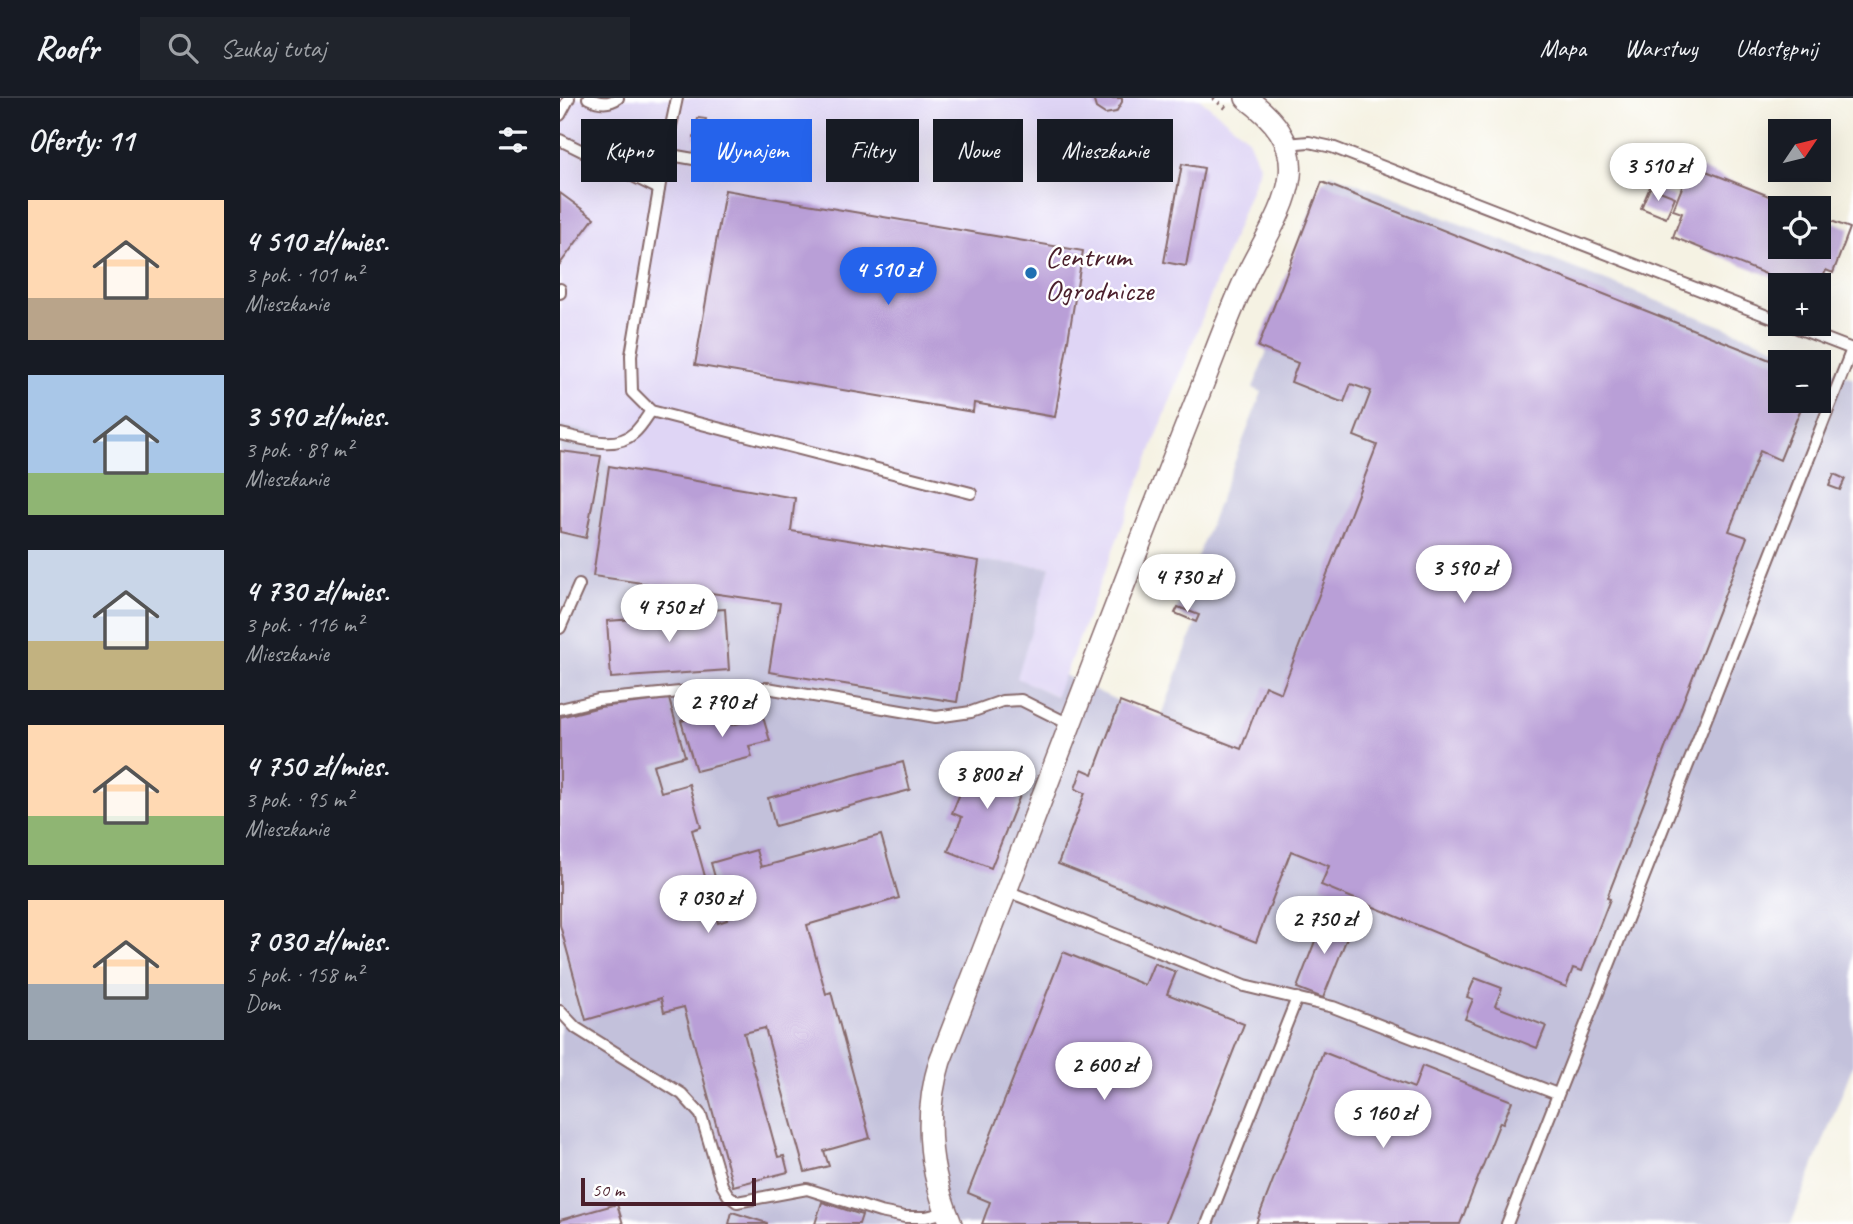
<!DOCTYPE html>
<html lang="pl">
<meta charset="utf-8">
<style>
:root{--surface:#171b24;--page:#20242c;--text:#f1f3f6;--muted:#9ea1a6;--line:#363941;--accent:#2563eb}
body{margin:0;font-family:Caveat,sans-serif;background:var(--page);color:var(--text);height:100vh;display:flex;flex-direction:column;font-size:26px;white-space:nowrap}
*{box-sizing:border-box;margin:0}
p{font-size:23px;color:var(--muted)}
.icon{flex:none;width:38px;height:38px;fill:none;stroke:currentColor;stroke-width:2;stroke-linecap:round;stroke-linejoin:round}
.map{position:relative;flex:1;overflow:hidden}
.details{display:flex;flex-direction:column;background:var(--surface);width:560px}
.details>*{flex:none}
.guide{position:absolute;left:21px;top:21px;width:665px;height:63px;display:flex;gap:14px}
.needle{width:46px;rotate:55deg}
.buttons{position:absolute;left:1208px;top:21px;display:grid;gap:14px}
.buttons a{display:grid;place-items:center;width:63px;height:63px;border-radius:0px;background:var(--surface);box-shadow:0 7px 28px #0002;font-size:35px}
.scale{position:absolute;left:21px;bottom:18px;width:175px;box-sizing:border-box;padding-left:7px;border:4px solid #4a1f2b;border-top:0;font-size:19px;line-height:24px;white-space:nowrap;color:#4a1f2b;-webkit-text-stroke:5px #fff;paint-order:stroke}
.price{position:absolute;translate:-50% -60px;padding:0 16px;border-radius:24px;background:#fff;color:#222;font-size:23px;line-height:46px;filter:drop-shadow(0 2px 4px #0008)}
.price::after{content:'';position:absolute;left:50%;top:42px;width:21px;height:16px;margin-left:-10px;background:inherit;clip-path:polygon(0 0,100% 0,50% 100%)}
.price.current{background:var(--accent);color:#fff}
ul{padding:0;list-style:none}
li{display:flex;align-items:center;gap:21px;height:175px;padding:0 28px}
li span{display:grid;place-items:center;flex:none;width:196px;height:140px;border-radius:0px;color:#555}
li>.icon{margin-inline-start:auto}
span .icon{width:84px;height:84px;fill:#fffc;stroke-width:1}
li b{font-size:30px}
h2{display:flex;justify-content:space-between;align-items:center;height:84px;padding:0 28px;font-size:30px}
.pill{padding:0 24px;border-radius:0px;background:var(--surface);box-shadow:0 7px 28px #0002;font-size:24px;line-height:63px}
.pill.current{background:var(--accent);color:#fff}
header{display:flex;align-items:center;gap:42px;box-sizing:border-box;height:98px;padding:0 35px;background:var(--surface);border-bottom:2px solid var(--line)}
header strong{font-size:33px}
nav{display:flex;gap:38px;margin-inline-start:auto;font-size:24px}
.search{width:490px;height:63px;background:var(--page);display:flex;align-items:center;gap:18px;box-sizing:border-box;padding:0 24px;border-radius:0px;color:var(--muted);font-size:26px}
main{display:flex;flex:1;min-height:0}
.map>svg:first-child{display:block}
</style>
<header>
<strong>Roofr</strong>
<div class="search"><svg class="icon" aria-label="search" viewBox="0 0 24 24"><circle cx="10" cy="10" r="6"/><path d="M15 15l6 6"/></svg>Szukaj tutaj</div>
<nav><a>Mapa</a><a>Warstwy</a><a>Udostępnij</a></nav>
</header>
<main>
<section class="details">
<h2>Oferty: 11<svg class="icon" aria-label="filters" viewBox="0 0 24 24"><path d="M4 7h16M4 17h16"/><circle cx="9" cy="7" r="2"/><circle cx="15" cy="17" r="2"/></svg></h2>
<ul>
<li><span style="background:linear-gradient(#ffd9b3 70%,#b9a48a 0)"><svg class="icon" aria-label="home" viewBox="0 0 24 24"><path d="M3 11l9-7 9 7M6 9v11h12V9"/></svg></span><div><b>4 510 zł/mies.</b><p>3 pok. · 101 m²</p><p>Mieszkanie</p></div></li>
<li><span style="background:linear-gradient(#a9c7e8 70%,#8fb573 0)"><svg class="icon" aria-label="home" viewBox="0 0 24 24"><path d="M3 11l9-7 9 7M6 9v11h12V9"/></svg></span><div><b>3 590 zł/mies.</b><p>3 pok. · 89 m²</p><p>Mieszkanie</p></div></li>
<li><span style="background:linear-gradient(#c9d6e8 65%,#c2b280 0)"><svg class="icon" aria-label="home" viewBox="0 0 24 24"><path d="M3 11l9-7 9 7M6 9v11h12V9"/></svg></span><div><b>4 730 zł/mies.</b><p>3 pok. · 116 m²</p><p>Mieszkanie</p></div></li>
<li><span style="background:linear-gradient(#ffd9b3 65%,#8fb573 0)"><svg class="icon" aria-label="home" viewBox="0 0 24 24"><path d="M3 11l9-7 9 7M6 9v11h12V9"/></svg></span><div><b>4 750 zł/mies.</b><p>3 pok. · 95 m²</p><p>Mieszkanie</p></div></li>
<li><span style="background:linear-gradient(#ffd9b3 60%,#9aa5b1 0)"><svg class="icon" aria-label="home" viewBox="0 0 24 24"><path d="M3 11l9-7 9 7M6 9v11h12V9"/></svg></span><div><b>7 030 zł/mies.</b><p>5 pok. · 158 m²</p><p>Dom</p></div></li>
</ul>
</section>
<div class="map">
<svg width="1293" height="1126" viewBox="0 0 1293 1126">
<rect width="100%" height="100%" fill="#fff"/>
<filter id="ink" filterUnits="userSpaceOnUse"><feTurbulence type="fractalNoise" baseFrequency=".0143" numOctaves="2"/><feDisplacementMap in="SourceGraphic" scale="14" xChannelSelector="R" yChannelSelector="G"/><feConvolveMatrix kernelMatrix="1 2 1 2 8 2 1 2 1" color-interpolation-filters="sRGB"/></filter>
<filter id="wash" filterUnits="userSpaceOnUse"><feTurbulence type="fractalNoise" baseFrequency=".00686" numOctaves="4" result="noise"/><feDisplacementMap in="SourceGraphic" scale="28" xChannelSelector="R" yChannelSelector="G"/><feGaussianBlur stdDeviation="1.57" result="paint"/><feColorMatrix in="noise" values="0 0 0 0 0 0 0 0 0 0 0 0 0 0 0 0 0 1.4 0 .05"/><feComposite in="paint" operator="in"/></filter>
<g filter="url(#wash)">
<rect width="100%" height="100%" fill="#f5f2e3"/>
<polygon fill="#dfd5f5" points="0,0 639,0 687,39 700,69 497,598 456,580 490,469 419,463 231,433 235,400 49,368 41,358 44,336 0,328"/>
<polygon fill="#c3c1db" points="772,76 1254,264 1220,264 1220,303 1258,303 1258,266 1293,280 1293,967 1231,1126 0,1126 0,328 44,336 41,358 50,368 235,400 231,433 419,463 490,469 457,580 496,598 504,577 560,604 601,620 636,524 615,515 702,294 693,290 707,253 698,249 762,84"/>
<g id="blocks">
<g fill="#b99fd7">
<polygon points="533,0 562,0 562,4 556,14 545,16 536,10"/>
<polygon points="138,20 146,21 142,42 134,40"/>
<polygon points="622,66 644,70 626,168 604,164"/>
<polygon points="1131,67 1239,110 1220,110 1220,149 1258,149 1258,118 1290,130 1273,175 1266,172 1258,192 1258,187 1246,187 1219,177 1218,181 1113,139 1122,115 1113,112"/>
<polygon points="762,84 1220,266 1220,303 1244,303 1220,362 1200,353 1169,433 1187,439 1047,800 1050,801 1022,873 1013,870 1006,889 761,787 769,768 731,753 696,844 498,766 525,695 515,691 522,671 533,676 560,604 681,651 705,588 721,595 817,347 794,338 811,293 791,286 784,304 779,303 731,284 738,265 698,249"/>
<polygon points="1090,89 1115,99 1106,120 1081,110"/>
<polygon points="165,92 523,153 495,319 414,305 413,314 135,267"/>
<polygon points="0,95 34,120 0,166"/>
<polygon points="0,353 41,358 26,440 0,434"/>
<polygon points="49,368 235,400 231,433 419,463 397,604 209,574 220,505 33,478"/>
<polygon points="1274,376 1285,381 1280,392 1269,388"/>
<polygon points="618,509 639,517 636,524 615,515"/>
<polygon points="165,511 169,572 51,580 47,523 89,520 89,516"/>
<polygon points="109,601 125,658 93,667 101,694 129,686 141,729 132,732 158,825 167,822 151,765 196,752 201,769 321,737 339,800 247,827 266,896 271,894 310,1040 264,1053 269,1068 245,1074 205,930 184,935 218,1059 224,1058 228,1074 173,1088 124,909 104,914 101,900 26,922 0,827 0,619 40,609"/>
<polygon points="167,610 172,627 203,619 210,643 189,648 192,659 136,673 121,623"/>
<polygon points="426,658 469,675 431,770 388,753 402,719 392,715 405,683 415,687"/>
<polygon points="343,664 350,692 215,728 208,700"/>
<polygon points="765,817 792,827 763,900 737,890"/>
<polygon points="503,854 585,887 594,865 616,874 607,896 684,926 605,1126 422,1126 430,1104 408,1095"/>
<polygon points="915,880 942,890 935,908 986,928 977,950 905,921 913,901 907,899"/>
<polygon points="763,954 854,990 862,968 952,1003 943,1025 940,1024 900,1126 696,1126"/>
<polygon points="262,1104 302,1117 299,1126 255,1126"/>
<polygon points="57,1106 63,1126 0,1126 0,1122"/>
<polygon points="172,1114 207,1125 207,1126 169,1126"/>
</g>
</g>
</g>
<g filter="url(#ink)">
<use href="#blocks" fill-opacity="0" stroke="#86696b" stroke-width="2"/>
<g fill="none" stroke-linecap="round" stroke-linejoin="round">
<g stroke="#86696b" stroke-width="14">
<g id="service">
<path d="M28,0C38,5 48,7 58,0"/>
<polyline points="117,0 105,56 71,257 72,294 91,313 411,395"/>
<polyline points="0,17 9,0"/>
<polyline points="0,42 99,91"/>
<polyline points="726,46 749,44 772,49 1220,223"/>
<polyline points="105,56 145,63"/>
<polyline points="0,191 0,195"/>
<path d="M0,336C22,340 55,353 74,335C81,329 86,320 91,313"/>
<polyline points="0,530 19,487"/>
<polyline points="0,611 38,602 161,590 207,590 376,619 411,614 442,603 461,602 509,626"/>
<polyline points="447,793 684,888 773,909 997,996"/>
<polyline points="0,913 16,930 122,996 141,1017 162,1087 168,1097 177,1104 247,1091 320,1114 345,1119 366,1119 386,1114"/>
<polyline points="647,1126 737,900"/>
<polyline points="947,1126 1292,251 1227,226"/>
</g>
</g>
<g stroke="#86696b" stroke-width="24">
<path id="minor" d="M391,1126C369,1073 363,1018 380,963C468,740 551,515 640,293C656,253 670,213 688,175C702,145 726,112 730,78C734,43 713,20 686,0"/>
</g>
<polyline stroke="#86696b" stroke-width="4.5" stroke-dasharray="2 5" stroke-linecap="butt" points="653,0 666,10"/>
<use href="#service" stroke="#fff" stroke-width="10"/>
<use href="#minor" stroke="#fff" stroke-width="21"/>
</g>
</g>
<circle fill="#1f6fb2" stroke="#fff" stroke-width="2.5" cx="471" cy="175" r="7"/>
<g text-anchor="middle" stroke-width="5" stroke-linejoin="round" paint-order="stroke">
<g font-size="30" fill="#4a1f2b" stroke="#fff" text-anchor="start">
<text x="485" y="168">Centrum<tspan x="485" dy="34">Ogrodnicze</tspan></text>
</g>
</g>
</svg>
<div class="buttons">
<a><svg class="needle" viewBox="-14 -14 28 28"><path d="M0-13l5 13h-10z" fill="#e53935"/><path d="M0 13l5-13h-10z" fill="#9ea1a6"/></svg></a>
<a><svg class="icon" aria-label="locate" viewBox="0 0 24 24"><circle cx="12" cy="12" r="6"/><path d="M12 2v4M12 18v4M2 12h4M18 12h4"/></svg></a>
<a>+</a>
<a>−</a>
</div>
<div class="scale">50 m</div>
<b class="price" style="left:1098px;top:105px">3 510 zł</b>
<b class="price current" style="left:328px;top:209px">4 510 zł</b>
<b class="price" style="left:904px;top:507px">3 590 zł</b>
<b class="price" style="left:627px;top:516px">4 730 zł</b>
<b class="price" style="left:109px;top:546px">4 750 zł</b>
<b class="price" style="left:162px;top:641px">2 790 zł</b>
<b class="price" style="left:427px;top:713px">3 800 zł</b>
<b class="price" style="left:148px;top:837px">7 030 zł</b>
<b class="price" style="left:764px;top:858px">2 750 zł</b>
<b class="price" style="left:544px;top:1004px">2 600 zł</b>
<b class="price" style="left:823px;top:1052px">5 160 zł</b>
<div class="guide">
<a class="pill">Kupno</a>
<a class="pill current">Wynajem</a>
<a class="pill">Filtry</a>
<a class="pill">Nowe</a>
<a class="pill">Mieszkanie</a>
</div>
</div>
</main>
